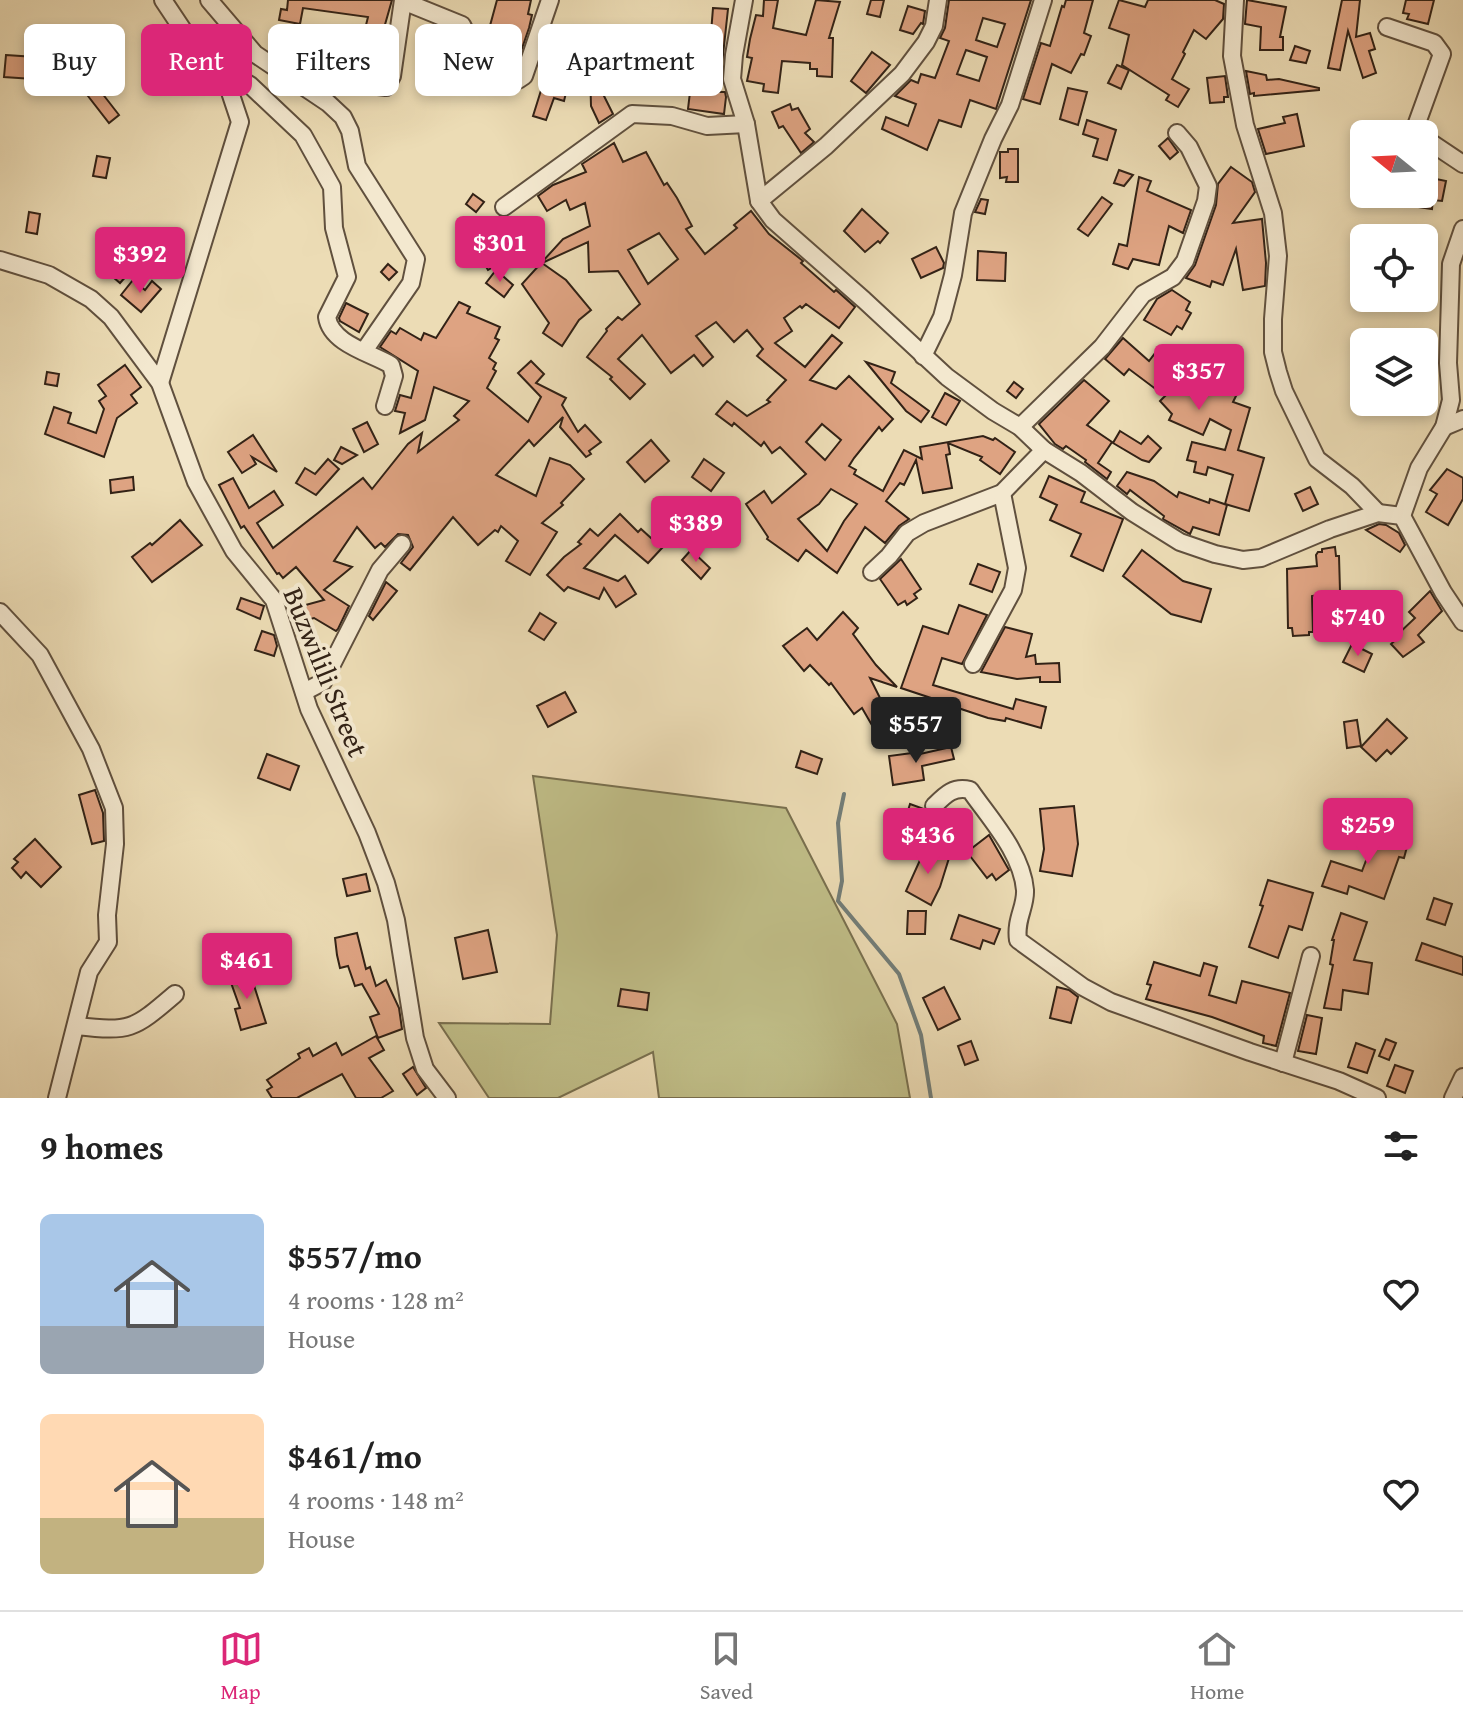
<!DOCTYPE html>
<meta charset="utf-8">
<style>
:root{--surface:#fff;--page:#f2f2f2;--text:#222;--muted:#767676;--line:#e0e0e0;--accent:#db2777}
body{margin:0;font-family:"Gentium Book Plus",serif;background:var(--page);color:var(--text);height:100vh;display:flex;flex-direction:column;font-size:30px;white-space:nowrap}
*{box-sizing:border-box;margin:0}
p{font-size:26px;color:var(--muted)}
.icon{flex:none;width:44px;height:44px;fill:none;stroke:currentColor;stroke-width:2;stroke-linecap:round;stroke-linejoin:round}
.map{position:relative;height:1098px;overflow:hidden}
.side{display:flex;flex-direction:column;background:var(--surface);flex:1}
.side>*{flex:none}
.guide{position:absolute;left:24px;top:24px;width:800px;height:72px;display:flex;gap:16px}
.needle{width:52px;rotate:288deg}
.fabs{position:absolute;left:1350px;top:120px;display:grid;gap:16px}
.fabs a{display:grid;place-items:center;width:88px;height:88px;border-radius:12px;background:var(--surface);box-shadow:0 4px 12px #0003;font-size:40px}
.price{position:absolute;translate:-50% -68px;padding:0 18px;border-radius:8px;background:var(--accent);color:#fff;font-size:26px;line-height:52px;filter:drop-shadow(0 2px 4px #0008)}
.price::after{content:'';position:absolute;left:50%;top:48px;width:24px;height:18px;margin-left:-12px;background:inherit;clip-path:polygon(0 0,100% 0,50% 100%)}
.price.active{background:#222;color:#fff}
ul{padding:0;list-style:none}
li{display:flex;align-items:center;gap:24px;height:200px;padding:0 40px}
li span{display:grid;place-items:center;flex:none;width:224px;height:160px;border-radius:12px;color:#555}
li>.icon{margin-inline-start:auto}
span .icon{width:96px;height:96px;fill:#fffc;stroke-width:1}
li b{font-size:34px}
h2{display:flex;justify-content:space-between;align-items:center;height:96px;padding:0 40px;font-size:34px}
.tag{padding:0 28px;border-radius:12px;background:var(--surface);box-shadow:0 4px 12px #0003;font-size:28px;line-height:72px}
.tag.active{background:var(--accent);color:#fff}
.dock{display:flex;justify-content:space-around;align-items:center;height:112px;border-top:2px solid var(--line);background:var(--surface);font-size:22px;color:var(--muted)}
.dock a{display:grid;justify-items:center;gap:4px}
.dock .active{color:var(--accent)}
.map>svg:first-child{display:block}
</style>
<div class="map">
<svg width="1463" height="1098" viewBox="0 0 1463 1098">
<rect width="100%" height="100%" fill="#ecdcb5"/>
<filter id="stains"><feTurbulence type="fractalNoise" baseFrequency=".0025" numOctaves="4"/><feColorMatrix values="0 0 0 0 .2 0 0 0 0 .09 0 0 0 0 .02 0 0 0 .5 -.17"/></filter>
<radialGradient id="worn" r=".72"><stop offset=".6" stop-color="#630" stop-opacity="0"/><stop offset="1" stop-color="#630" stop-opacity=".3"/></radialGradient>
<polygon fill="#c0be88" stroke="#79704f" stroke-width="2" points="533,776 786,808 897,1024 910,1098 659,1098 653,1052 558,1098 489,1098 439,1023 550,1024 557,935"/>
<g fill="none" stroke-linecap="round" stroke-linejoin="round">
<polyline stroke="#727d78" stroke-width="4" points="844,794 838,823 842,881 838,901 899,974 921,1035 931,1098"/>
</g>
<g fill="#dea382" stroke="#322216" stroke-width="2" fill-rule="evenodd">
<polygon points="288,0 392,0 384,28 380,27 379,33 365,29 368,17 303,8 300,24 279,20 281,9 287,10"/>
<polygon points="497,0 531,0 528,14 532,15 529,28 518,60 514,59 512,64 490,58 491,54 479,50 477,30 488,33"/>
<polygon points="764,0 778,0 773,28 806,35 816,0 840,2 829,38 833,38 832,77 817,76 817,69 810,69 810,63 782,61 778,93 763,91 764,84 747,81 752,58 747,57 750,39 756,15 763,16"/>
<polygon points="871,0 884,0 880,17 867,14"/>
<path d="M949,0H1031L996,109L970,100L961,127L939,120L927,150L882,129L886,117L908,126L916,104L895,96L911,80L918,83L921,74L935,78L949,41L940,38L945,28ZM983,18L1005,24L997,47L976,40ZM966,50L987,57L979,81L957,74Z"/>
<polygon points="1066,0 1093,0 1084,33 1091,36 1084,55 1081,54 1071,73 1052,64 1040,104 1023,99 1041,43 1050,46 1062,6 1064,7"/>
<polygon points="1119,0 1145,7 1148,0 1215,0 1224,4 1223,19 1206,39 1194,30 1183,52 1185,54 1172,79 1189,89 1178,107 1166,100 1169,95 1122,65 1129,35 1109,28"/>
<polygon points="1247,0 1286,7 1280,37 1283,37 1283,50 1260,50 1261,27 1245,24"/>
<polygon points="1342,0 1360,0 1356,37 1370,33 1375,49 1369,51 1376,73 1363,78 1348,31 1340,70 1328,68"/>
<polygon points="1406,0 1434,0 1428,24 1407,19 1409,14 1403,13"/>
<polygon points="908,6 925,11 923,24 921,23 913,34 900,30"/>
<polygon points="713,8 728,9 719,92 725,92 726,97 724,114 688,109 691,84 655,71 661,55 688,64 689,59 692,59 698,30 711,33"/>
<polygon points="343,41 355,42 353,63 342,62"/>
<polygon points="1295,46 1310,51 1306,63 1290,60"/>
<polygon points="446,50 457,54 458,73 441,67"/>
<polygon points="872,52 890,65 866,93 851,81"/>
<polygon points="6,55 35,57 33,79 4,77"/>
<polygon points="563,65 572,68 564,101 554,98 546,120 533,116 548,68 560,72"/>
<polygon points="1117,65 1129,70 1121,89 1108,83"/>
<polygon points="590,69 602,69 602,92 613,114 599,123 591,106"/>
<polygon points="1246,71 1266,75 1267,80 1279,79 1319,88 1319,90 1254,96 1254,93 1250,94"/>
<polygon points="1225,76 1228,97 1224,97 1224,102 1210,103 1207,78"/>
<polygon points="91,79 119,115 109,123 81,87"/>
<polygon points="1068,88 1087,92 1078,125 1060,119"/>
<polygon points="790,104 792,110 798,108 810,129 805,133 814,142 801,153 783,126 779,128 772,112"/>
<polygon points="1297,114 1304,146 1266,154 1258,129 1285,123 1283,117"/>
<polygon points="1087,120 1116,130 1107,160 1093,156 1098,139 1083,134"/>
<polygon points="1168,138 1178,152 1170,159 1159,146"/>
<path d="M614,143L623,162L646,152L664,185L667,183L677,198L692,226L686,229L705,254L737,228L734,225L751,211L769,234L803,261L801,263L834,292L836,290L855,307L839,328L806,304L802,308L800,306L784,318L792,331L775,343L805,367L832,335L842,343L810,380L836,389L849,376L893,419L882,431L879,427L854,458L849,466L856,470L854,474L883,491L904,450L922,459L920,447L983,436L993,440L995,438L1015,452L1000,474L980,460L982,457L948,443L950,454L946,455L952,488L923,493L916,460L904,485L900,483L886,501L909,519L899,526L885,543L865,527L837,573L806,550L798,561L767,539L768,537L746,504L764,491L772,503L806,474L780,447L772,453L764,442L761,446L734,423L732,426L716,414L727,401L747,416L770,402L767,400L786,380L757,356L763,349L747,330L734,342L716,322L696,336L713,357L703,366L694,355L671,373L642,335L618,359L645,384L630,399L610,379L612,377L587,357L607,331L606,329L618,317L622,320L640,304L618,271L589,272L588,242L542,263L566,280L591,310L579,320L562,346L543,333L549,323L522,284L563,239L590,226L585,203L570,210L566,200L547,211L538,196L553,185L586,172L582,164ZM659,233L678,259L648,284L628,250ZM822,424L841,440L825,460L806,442ZM831,489L857,504L844,521L827,551L798,519L819,504Z"/>
<polygon points="1008,149 1018,149 1018,182 1006,182 1007,177 1000,178 1000,152 1008,152"/>
<polygon points="97,156 110,158 106,178 93,176"/>
<polygon points="1231,167 1252,182 1255,192 1233,223 1262,219 1266,263 1265,286 1243,290 1236,249 1223,285 1212,281 1210,287 1186,278 1195,265 1216,205 1218,184"/>
<polygon points="1119,170 1133,175 1124,186 1114,183"/>
<polygon points="1424,170 1437,172 1436,179 1446,181 1442,201 1433,200 1432,209 1411,206 1413,194 1424,194"/>
<polygon points="1139,177 1151,181 1147,191 1191,210 1183,233 1169,226 1159,265 1133,259 1128,269 1113,264 1119,244 1127,246"/>
<polygon points="473,194 484,202 476,212 466,204"/>
<polygon points="1102,197 1112,204 1088,236 1078,229"/>
<polygon points="981,199 988,200 985,214 975,212"/>
<polygon points="862,209 888,233 880,243 878,241 865,252 844,231"/>
<polygon points="29,212 40,214 37,234 26,232"/>
<polygon points="507,232 519,252 488,270 476,250"/>
<polygon points="936,247 944,263 943,268 921,278 912,259"/>
<polygon points="978,251 1006,253 1005,281 977,280"/>
<polygon points="123,254 136,265 120,283 107,272"/>
<polygon points="388,264 397,272 389,280 381,272"/>
<polygon points="496,270 513,285 504,297 486,283"/>
<polygon points="133,280 145,290 152,281 161,289 141,312 121,295"/>
<polygon points="1172,290 1190,302 1186,310 1191,313 1182,329 1177,326 1171,335 1144,320 1157,299"/>
<polygon points="459,302 470,307 467,313 500,327 495,338 499,340 489,358 496,363 493,369 496,371 487,388 528,422 541,397 518,373 531,361 544,374 536,383 566,398 562,405 578,432 585,425 601,442 589,451 591,454 586,457 560,427 563,417 534,446 529,440 496,475 536,496 550,458 570,465 584,479 561,503 563,505 542,523 557,532 530,575 506,561 518,541 501,526 498,532 495,530 478,545 453,517 410,570 401,563 413,547 408,535 398,534 385,547 381,543 375,548 357,527 334,561 352,567 324,590 349,606 338,629 336,631 314,618 306,620 302,606 324,600 296,567 283,578 279,573 277,574 244,526 241,528 219,485 233,478 249,508 274,491 283,505 257,523 273,548 363,478 372,489 408,444 422,433 418,452 459,420 454,416 469,401 434,387 425,420 400,433 405,413 395,411 400,395 411,398 418,371 380,347 391,331 396,334 400,328 421,340 424,333 436,338"/>
<polygon points="346,303 368,314 359,332 340,321 339,318"/>
<polygon points="1123,338 1149,361 1159,348 1180,364 1192,349 1211,364 1207,369 1241,386 1233,402 1250,408 1238,450 1264,458 1249,511 1225,504 1233,475 1208,467 1206,475 1194,472 1196,462 1187,460 1192,442 1225,450 1231,430 1210,419 1203,435 1169,420 1172,414 1160,401 1165,396 1129,369 1124,375 1105,359"/>
<polygon points="866,362 895,372 891,383 929,411 921,422 906,411"/>
<polygon points="125,365 141,387 131,395 137,403 117,418 104,457 45,434 54,407 71,413 68,423 96,433 104,409 99,401 106,396 98,385"/>
<polygon points="47,372 59,374 57,386 45,384"/>
<polygon points="1084,380 1109,401 1087,425 1112,442 1098,463 1111,472 1107,479 1085,462 1086,460 1066,446 1063,449 1055,444 1039,424"/>
<polygon points="1014,382 1023,389 1016,398 1007,391"/>
<polygon points="945,393 960,401 946,425 932,417"/>
<polygon points="367,422 378,444 364,452 353,429"/>
<polygon points="1120,431 1141,444 1148,436 1161,448 1149,462 1142,460 1113,443"/>
<polygon points="253,435 277,472 252,457 256,464 242,473 228,452"/>
<polygon points="651,440 669,461 645,482 627,462"/>
<polygon points="341,447 357,455 342,464 334,460"/>
<polygon points="328,459 339,469 316,495 296,483 305,468 315,474"/>
<polygon points="704,459 724,473 711,491 692,477"/>
<polygon points="1447,469 1463,478 1463,499 1448,525 1426,512 1437,494 1430,490"/>
<polygon points="1127,472 1154,481 1177,497 1179,492 1209,503 1210,499 1227,505 1219,535 1193,527 1190,534 1163,519 1164,516 1130,490 1127,494 1117,486"/>
<polygon points="1049,476 1085,492 1081,502 1123,519 1103,571 1071,556 1081,534 1050,520 1057,505 1040,497"/>
<polygon points="133,477 134,490 111,493 110,480"/>
<polygon points="1310,487 1318,504 1303,511 1295,494"/>
<polygon points="620,514 638,532 641,529 662,548 648,563 615,535 584,568 618,581 625,576 636,594 616,607 604,588 599,599 568,587 564,591 547,575 564,557 581,544 578,542 590,529 598,536"/>
<polygon points="180,520 202,545 152,582 132,557 150,543 152,545"/>
<polygon points="1379,524 1386,525 1399,533 1405,545 1400,552 1366,530"/>
<polygon points="1335,547 1336,556 1339,556 1340,591 1312,596 1313,632 1309,632 1309,635 1293,636 1292,628 1288,628 1287,569 1317,566 1316,555 1318,552 1322,552 1322,549"/>
<polygon points="691,550 710,568 701,579 682,560"/>
<polygon points="1142,550 1183,581 1211,589 1201,622 1171,614 1123,576"/>
<polygon points="901,559 921,589 914,594 917,598 907,605 905,601 898,605 880,579"/>
<polygon points="978,564 1000,572 992,592 970,584"/>
<polygon points="386,582 397,591 373,620 369,616"/>
<polygon points="1430,591 1442,611 1418,635 1424,642 1403,657 1391,644 1399,637 1397,635 1415,618 1409,612"/>
<polygon points="241,598 264,606 260,619 237,609"/>
<polygon points="959,605 987,615 962,664 942,658 933,685 1013,709 1016,699 1046,707 1041,728 1006,718 1005,721 988,718 958,708 958,711 930,703 931,698 901,688 923,626 948,634"/>
<polygon points="843,612 858,628 853,634 876,665 897,687 870,678 890,718 873,727 862,708 854,714 831,683 829,685 810,665 804,671 783,646 807,628 817,640"/>
<polygon points="540,613 556,623 544,640 529,631"/>
<polygon points="1005,627 1032,634 1026,657 1035,655 1036,664 1059,663 1060,682 1040,682 1040,677 1017,679 981,672"/>
<polygon points="262,631 274,635 277,646 274,656 255,650"/>
<polygon points="1352,644 1372,654 1364,672 1343,662"/>
<polygon points="565,692 576,712 548,727 537,706"/>
<polygon points="1387,719 1407,738 1391,754 1387,750 1376,761 1361,747"/>
<polygon points="1357,720 1361,746 1347,748 1344,722"/>
<polygon points="951,747 954,759 922,766 924,780 893,785 889,756 920,752 920,754"/>
<polygon points="801,751 822,759 817,774 796,767"/>
<polygon points="267,754 299,766 290,790 258,778"/>
<polygon points="95,790 103,813 104,841 92,844 79,795"/>
<polygon points="910,804 924,809 913,844 899,840"/>
<polygon points="1074,806 1078,844 1072,876 1040,871 1044,849 1040,809"/>
<polygon points="1352,829 1408,843 1404,858 1399,857 1384,899 1349,886 1347,894 1322,886 1331,861 1362,871 1370,850 1348,844"/>
<polygon points="989,835 1009,870 996,880 992,874 987,878 967,852"/>
<polygon points="35,839 61,867 41,887 26,872 21,878 12,868 18,862 14,859"/>
<polygon points="925,849 949,858 940,887 931,905 906,891"/>
<polygon points="366,874 370,891 347,896 343,879"/>
<polygon points="1268,880 1313,893 1302,930 1289,926 1278,958 1249,947 1263,906 1260,905"/>
<polygon points="1434,898 1452,904 1445,925 1427,919"/>
<polygon points="908,911 926,911 925,934 907,934"/>
<polygon points="1341,913 1367,922 1354,960 1372,963 1368,994 1343,990 1341,1010 1324,1008 1333,965 1330,964 1334,940 1332,940"/>
<polygon points="959,915 1000,929 994,944 983,940 980,949 951,939"/>
<polygon points="488,930 497,972 463,979 455,938"/>
<polygon points="357,933 366,969 370,967 376,986 386,980 399,1008 402,1029 378,1038 370,1017 379,1014 362,984 355,986 348,966 340,968 337,955 335,938"/>
<polygon points="1422,943 1463,957 1463,975 1416,960"/>
<polygon points="1154,962 1200,976 1204,963 1217,967 1209,995 1236,1003 1242,981 1290,993 1276,1046 1263,1043 1264,1036 1212,1017 1146,999 1151,985 1147,984"/>
<polygon points="249,970 266,1023 241,1030 235,1009 240,1008 229,977"/>
<polygon points="944,987 960,1019 938,1030 923,998"/>
<polygon points="1057,987 1069,990 1078,997 1071,1023 1050,1018"/>
<polygon points="621,989 649,993 647,1010 618,1006"/>
<polygon points="1307,1015 1322,1018 1316,1054 1298,1051"/>
<polygon points="376,1036 384,1050 369,1058 393,1091 381,1098 356,1098 342,1074 297,1098 272,1098 267,1090 272,1087 267,1080 300,1058 298,1054 309,1048 313,1056 336,1043 342,1055"/>
<polygon points="1386,1039 1396,1043 1389,1060 1379,1056"/>
<polygon points="971,1041 978,1060 965,1065 958,1046"/>
<polygon points="1356,1043 1375,1050 1367,1073 1348,1067"/>
<polygon points="1395,1065 1413,1071 1405,1093 1387,1086"/>
<polygon points="413,1067 426,1088 417,1095 403,1074"/>
</g>
<g fill="none" stroke-linecap="round" stroke-linejoin="round">
<g stroke="#60503e" stroke-width="20">
<g id="street">
<path d="M163,0L191,42L217,65L250,85L303,135L332,187L334,228L347,277L327,317C331,344 371,353 391,365L394,376L385,406"/>
<polyline points="209,0 255,54 328,103 343,117 350,131 357,166 416,259 411,283 364,351"/>
<polyline points="744,0 734,55 732,79 746,124 759,201 773,220 864,300 947,377 993,411 1020,427 1044,450 1081,473 1132,512 1180,542 1215,554 1243,560 1261,558 1330,529 1378,513 1402,516 1443,592 1463,622"/>
<polyline points="1235,0 1232,56 1245,125 1273,213 1278,256 1273,319 1273,352 1278,372 1284,391 1317,459 1352,486 1378,513"/>
<polyline points="403,1 462,25 468,37 468,61 485,71 518,80 524,76 550,0"/>
<polyline points="1387,27 1434,43 1442,54 1417,123 1421,134"/>
<polyline points="291,75 386,87 392,76 403,0"/>
<polyline points="1424,138 1463,164"/>
<polyline points="759,201 826,146 902,74 926,42 934,26 938,0"/>
<polyline points="504,207 632,114 672,116 707,126 746,124"/>
<polyline points="0,260 49,275 91,299 111,317 160,383 196,482 234,551 274,600 309,709 367,833 386,883 396,920 415,1038 425,1069 447,1098"/>
<polyline points="923,356 942,317 953,275 963,213 993,139 1010,105 1043,0"/>
<polyline points="160,383 240,122 229,89 217,66"/>
<polyline points="1020,427 1102,347 1143,294 1173,277 1185,261 1206,201 1208,186 1189,147 1177,133"/>
<polyline points="1444,427 1463,419"/>
<polyline points="1402,516 1419,468 1444,427 1451,400 1448,363 1451,264 1463,229"/>
<polyline points="872,572 889,556 907,533 924,523 1002,493 1044,450"/>
<polyline points="0,612 40,655 91,749 114,808 115,844 107,915 108,942 89,972 57,1098"/>
<polyline points="973,664 1013,590 1017,568 1002,493"/>
<polyline points="304,692 323,682 380,570 402,544"/>
<path d="M934,806C945,795 953,786 970,790C990,819 1022,853 1025,890C1026,907 1015,919 1018,940L1083,987L1111,1002L1250,1052L1339,1081L1377,1098"/>
<path d="M76,1026C131,1032 133,1030 175,994"/>
<polyline points="1283,1063 1311,956"/>
<polyline points="1453,1098 1463,1077"/>
</g>
</g>
<use href="#street" stroke="#f3e8cf" stroke-width="16"/>
</g>
<g text-anchor="middle" stroke-width="8" stroke-linejoin="round" paint-order="stroke">
<g font-size="28" fill="#322216" stroke="#f3e8cf">
<text transform="translate(326 672) rotate(68)" y="10">Buzwilili Street</text>
</g>
</g>
<rect width="100%" height="100%" filter="url(#stains)"/>
<rect width="100%" height="100%" fill="url(#worn)"/>
</svg>
<div class="fabs">
<a><svg class="needle" viewBox="-14 -14 28 28"><path d="M0-13l5 13h-10z" fill="#e53935"/><path d="M0 13l5-13h-10z" fill="#767676"/></svg></a>
<a><svg class="icon" aria-label="locate" viewBox="0 0 24 24"><circle cx="12" cy="12" r="6"/><path d="M12 2v4M12 18v4M2 12h4M18 12h4"/></svg></a>
<a><svg class="icon" aria-label="layers" viewBox="0 0 24 24"><path d="M12 4l9 5-9 5-9-5zM3 14l9 5 9-5"/></svg></a>
</div>
<b class="price" style="left:500px;top:284px">$301</b>
<b class="price" style="left:140px;top:295px">$392</b>
<b class="price" style="left:1199px;top:412px">$357</b>
<b class="price" style="left:696px;top:564px">$389</b>
<b class="price" style="left:1358px;top:658px">$740</b>
<b class="price active" style="left:916px;top:765px">$557</b>
<b class="price" style="left:1368px;top:866px">$259</b>
<b class="price" style="left:928px;top:876px">$436</b>
<b class="price" style="left:247px;top:1001px">$461</b>
<div class="guide">
<a class="tag">Buy</a>
<a class="tag active">Rent</a>
<a class="tag">Filters</a>
<a class="tag">New</a>
<a class="tag">Apartment</a>
</div>
</div>
<section class="side">
<h2>9 homes<svg class="icon" aria-label="filters" viewBox="0 0 24 24"><path d="M4 7h16M4 17h16"/><circle cx="9" cy="7" r="2"/><circle cx="15" cy="17" r="2"/></svg></h2>
<ul>
<li><span style="background:linear-gradient(#a9c7e8 70%,#9aa5b1 0)"><svg class="icon" aria-label="home" viewBox="0 0 24 24"><path d="M3 11l9-7 9 7M6 9v11h12V9"/></svg></span><div><b>$557/mo</b><p>4 rooms · 128 m²</p><p>House</p></div><svg class="icon" aria-label="heart" viewBox="0 0 24 24"><path d="M12 20l-8-8c-3-5 5-10 8-4 3-6 11-1 8 4z"/></svg></li>
<li><span style="background:linear-gradient(#ffd9b3 65%,#c2b280 0)"><svg class="icon" aria-label="home" viewBox="0 0 24 24"><path d="M3 11l9-7 9 7M6 9v11h12V9"/></svg></span><div><b>$461/mo</b><p>4 rooms · 148 m²</p><p>House</p></div><svg class="icon" aria-label="heart" viewBox="0 0 24 24"><path d="M12 20l-8-8c-3-5 5-10 8-4 3-6 11-1 8 4z"/></svg></li>
</ul>
</section>
<nav class="dock">
<a class="active"><svg class="icon" aria-label="map" viewBox="0 0 24 24"><path d="M3 6l6-2 6 2 6-2v14l-6 2-6-2-6 2zM9 4v14M15 6v14"/></svg>Map</a>
<a><svg class="icon" aria-label="saved" viewBox="0 0 24 24"><path d="M7 4h10v16l-5-4-5 4z"/></svg>Saved</a>
<a><svg class="icon" aria-label="home" viewBox="0 0 24 24"><path d="M3 11l9-7 9 7M6 9v11h12V9"/></svg>Home</a>
</nav>
